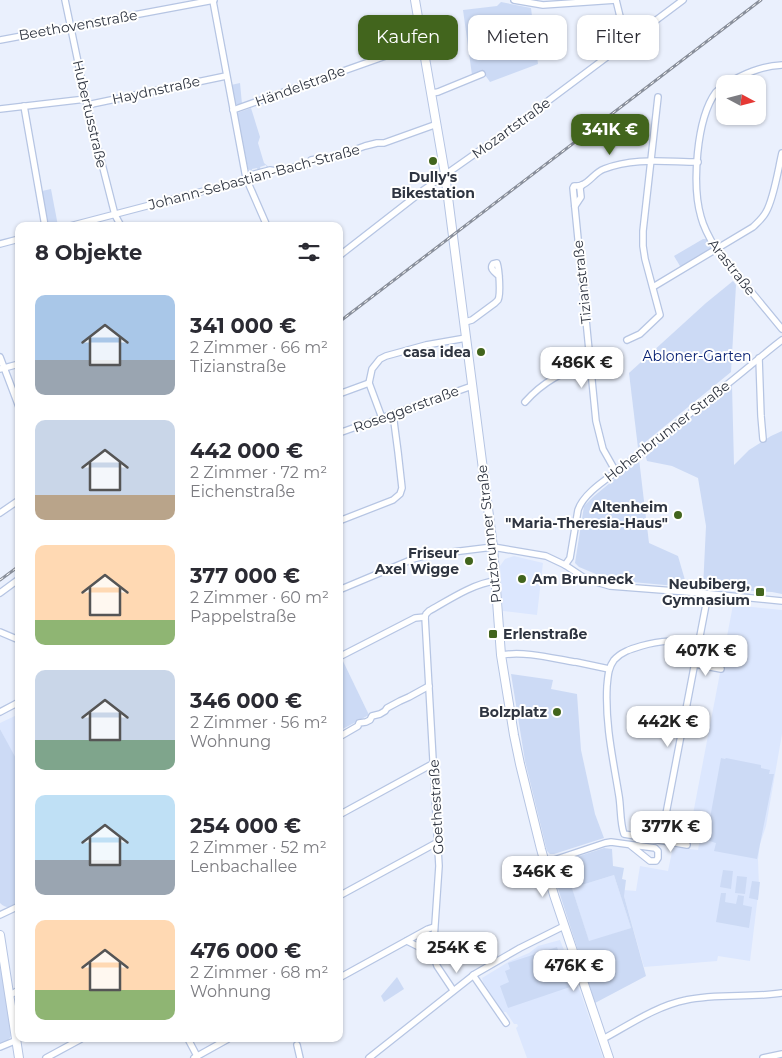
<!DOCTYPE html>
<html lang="de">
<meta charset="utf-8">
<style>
:root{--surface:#fff;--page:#f7f7f7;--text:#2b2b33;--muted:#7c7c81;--accent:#42651d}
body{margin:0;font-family:Montserrat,sans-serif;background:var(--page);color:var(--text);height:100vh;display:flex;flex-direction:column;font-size:19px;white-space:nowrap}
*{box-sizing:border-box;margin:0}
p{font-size:16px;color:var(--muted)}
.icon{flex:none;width:28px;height:28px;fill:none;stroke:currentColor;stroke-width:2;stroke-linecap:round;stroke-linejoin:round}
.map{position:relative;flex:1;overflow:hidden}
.sheet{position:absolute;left:15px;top:222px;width:328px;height:820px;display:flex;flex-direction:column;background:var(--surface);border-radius:10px;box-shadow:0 1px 4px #0004}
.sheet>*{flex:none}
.hud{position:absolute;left:358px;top:15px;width:349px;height:45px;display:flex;gap:10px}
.needle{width:32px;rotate:97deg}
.tools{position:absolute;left:716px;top:75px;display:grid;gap:10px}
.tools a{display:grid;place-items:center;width:50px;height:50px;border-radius:10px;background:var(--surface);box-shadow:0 1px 4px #0004;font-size:25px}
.price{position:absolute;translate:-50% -42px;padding:0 11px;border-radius:10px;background:#fff;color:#222;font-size:16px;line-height:32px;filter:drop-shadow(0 1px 2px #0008)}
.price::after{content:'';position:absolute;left:50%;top:30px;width:15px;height:11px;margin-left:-8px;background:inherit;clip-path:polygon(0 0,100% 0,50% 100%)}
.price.active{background:var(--accent);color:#fff}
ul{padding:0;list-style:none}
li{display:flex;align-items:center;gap:15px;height:125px;padding:0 20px}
li span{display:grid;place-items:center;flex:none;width:140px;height:100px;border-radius:10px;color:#555}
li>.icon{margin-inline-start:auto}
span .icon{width:60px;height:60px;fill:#fffc;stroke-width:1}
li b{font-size:21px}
h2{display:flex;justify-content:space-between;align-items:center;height:60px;padding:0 20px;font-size:21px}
.chip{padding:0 18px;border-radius:10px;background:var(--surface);box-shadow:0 1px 4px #0004;font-size:18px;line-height:45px}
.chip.active{background:var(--accent);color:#fff}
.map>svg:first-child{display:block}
</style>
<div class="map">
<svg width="782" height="1058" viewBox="0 0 782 1058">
<rect width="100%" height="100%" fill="#eaf0fd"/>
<g fill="#dce7fe">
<polygon points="514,556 543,563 537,615 503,611 500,566 505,559"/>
<polygon points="733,605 782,610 782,734 766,826 760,844 758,860 759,887 750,961 718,956 717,961 644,967 624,896 624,890 636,891 640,866 668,871 673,847 698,850 700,839 689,835"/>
<polygon points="19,714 19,764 18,765 0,729 0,723"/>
<polygon points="614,875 631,928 589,942 572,888"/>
<polygon points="560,940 581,994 603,1058 527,1058 516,1028 518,1026 517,1024 514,1024 506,1012 503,1012 483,982 482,978 510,961 529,953 538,946"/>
</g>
<g fill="#ccdaf5" fill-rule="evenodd">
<polygon points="501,2 531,8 538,64 490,82 483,72 472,75 463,10 497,6"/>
<polygon points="240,83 242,104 238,105 234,103 231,85"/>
<polygon points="251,108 260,137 258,143 264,163 270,168 267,168 266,165 260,167 261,170 258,171 257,168 252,169 252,172 248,169 237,113"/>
<polygon points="51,189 58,226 50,226 48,224 42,191"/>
<polygon points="703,239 707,239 711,246 711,249 683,266 680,266 674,256"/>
<polygon points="733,281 736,285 731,372 638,448 629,373 706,303"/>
<polygon points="732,385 734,465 749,450 771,436 782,431 782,594 772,592 703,588 706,526 698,478 672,466 647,461 645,454"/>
<polygon points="639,459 649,543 678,556 687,587 610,580 579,567 575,563 584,506 593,497"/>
<polygon points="341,657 369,715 339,731 339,659"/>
<polygon points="511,674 553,680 551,689 577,694 581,750 595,814 604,838 554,854 550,854 547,851 525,761"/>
<path d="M0,729L19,764V904C12,908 6,909 0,903Z"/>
<polygon points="721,758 725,759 726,758 761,765 761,768 770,770 769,774 774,774 757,859 714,851 716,843 706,840"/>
<path d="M604,848L612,849L613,866L624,868L622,879L626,880L624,896L646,976L595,1003L552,870V867L555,864ZM614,875L631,928L589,941L572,888Z"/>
<polygon points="723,870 733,871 731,889 720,887"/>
<polygon points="737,876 747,877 745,894 735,893"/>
<polygon points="752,881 760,882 758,900 749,898"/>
<polygon points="721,893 726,893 725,902 736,904 738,895 744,896 743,905 752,907 749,928 716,922"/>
<polygon points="557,947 570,987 508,1008 500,986 509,982 505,971 510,969 508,963"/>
<path d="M0,966L12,1033C10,1040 7,1041 0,1044Z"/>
<polygon points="397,977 404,989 384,1002 381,996"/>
</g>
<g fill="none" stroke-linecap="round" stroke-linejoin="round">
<g stroke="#b6c5e3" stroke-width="8">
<g id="street">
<polyline points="65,0 87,105 115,215 121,226"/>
<polyline points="514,0 543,5 616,0"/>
<polyline points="616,0 625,37 627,41"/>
<polyline points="213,1 246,178 267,226"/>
<polyline points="0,40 214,0"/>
<path d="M725,84C722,87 719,89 716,92C696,119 692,186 701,217C704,229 710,239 716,249L782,329"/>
<path d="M726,84C744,74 761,66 782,65"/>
<polyline points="432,93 438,92 482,74"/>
<polyline points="87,105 226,76"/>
<polyline points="24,106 45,226"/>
<polyline points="0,109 86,99"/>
<polyline points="233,110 397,52 423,44"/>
<polyline points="575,206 581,197 580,188 582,185"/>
<polyline points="70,226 242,181 251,175 270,170 276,171 307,164 311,160 346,154 354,150 365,146 377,143 384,143 437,124"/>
<polyline points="0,244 19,239"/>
<polyline points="339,256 425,189 520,122 683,0"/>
<path d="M653,287L753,227C758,222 763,218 766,212C774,198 778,170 782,153"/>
<path d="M465,322L472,320L495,303C496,302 497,301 498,300C501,294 499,269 497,263L493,264C489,269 495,272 499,276"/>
<polyline points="627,340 640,334 660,315 645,259 643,246 643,231 658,97"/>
<polyline points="0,357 19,407"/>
<polyline points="759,358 761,416 763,439"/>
<polyline points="0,369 19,364"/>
<polyline points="339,394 369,383"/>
<path d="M525,402C541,384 565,368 590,366"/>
<polyline points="382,418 369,383 372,369 380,359 386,356 426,345 466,338"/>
<polyline points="339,433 472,386"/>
<path d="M616,472L603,449L596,421L573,188L574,186C577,186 580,186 582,185C590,182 595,172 604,169C634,157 667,162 698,162"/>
<polyline points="0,513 19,500"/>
<polyline points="339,521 393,500 400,494 402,488 398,452 393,414"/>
<path d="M565,565L570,558L578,510C584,492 609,478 624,466C656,440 688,415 720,390C741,374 761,356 782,340"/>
<polyline points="339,590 413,559 428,555 493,547 546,556 565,565 586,579 610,586 701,593 782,601"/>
<polyline points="0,593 19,579"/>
<polyline points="425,617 438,849 439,866 433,954 437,966 453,990"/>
<path d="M425,617L426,614L429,611C447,601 474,583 495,581"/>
<polyline points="0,632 19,640"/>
<path d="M501,655C525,651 551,658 574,662"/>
<polyline points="339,657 415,618 425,617"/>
<polyline points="576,662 609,669"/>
<polyline points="694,664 721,669"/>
<polyline points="0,712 19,702"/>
<polyline points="339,737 358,726 359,723 366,722 370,720 372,716 380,714 385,711 387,708 400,701 409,697 429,686"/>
<polyline points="339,815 434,763"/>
<polyline points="661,840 708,594"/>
<path d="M687,845L624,834C620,823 621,808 619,796C613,759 605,724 607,686C608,677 608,668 614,660C621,652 631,649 641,646C662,640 676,640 698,643"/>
<polyline points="545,863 605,843 611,842 655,848 658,851 658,858 656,861 650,861 630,845"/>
<polyline points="339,896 438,842"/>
<polyline points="0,915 19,906"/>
<polyline points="407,941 433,954"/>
<polyline points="473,975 506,1023"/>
<polyline points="339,978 428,929 434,927"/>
<polyline points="10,995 19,990"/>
<polyline points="188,1039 197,1056"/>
<path d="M603,1039C629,1025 656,1006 686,1000C717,993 750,998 782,993"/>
<polyline points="297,1045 300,1058"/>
<polyline points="0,1047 17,1040"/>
<polyline points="46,1058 81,1039"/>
<polyline points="194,1058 228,1039"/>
<polyline points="369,1058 475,974 520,948 564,926"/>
<polyline points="763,1058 782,1054"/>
</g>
</g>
<g stroke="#b6c5e3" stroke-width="10">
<g id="secondary">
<polyline points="415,0 445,174 493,547 501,655 514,735 520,764 541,849 554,895 609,1058"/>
<polyline points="0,935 19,1058"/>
</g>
</g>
<use href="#street" stroke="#fff" stroke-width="5.5"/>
<use href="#secondary" stroke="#fff" stroke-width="8"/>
<g stroke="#898f9b" stroke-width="3">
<g id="rail">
<polyline points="339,322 761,0"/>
<polyline points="0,580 19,566"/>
</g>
</g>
<use href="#rail" stroke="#fff" stroke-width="1" stroke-dasharray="4" stroke-linecap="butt"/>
</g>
<g fill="#42651d" stroke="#fff" stroke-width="2">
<circle cx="433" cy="161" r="5"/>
<circle cx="481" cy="352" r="5"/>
<circle cx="678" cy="515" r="5"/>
<circle cx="469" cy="561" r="5"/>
<circle cx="522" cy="579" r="5"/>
<rect x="755" y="587" width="10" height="10" rx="2.5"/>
<rect x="488" y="629" width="10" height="10" rx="2.5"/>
<circle cx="557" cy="712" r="5"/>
</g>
<g text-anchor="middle" stroke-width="4" stroke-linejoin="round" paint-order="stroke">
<g font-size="14" fill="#2f3541" stroke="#fff">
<text transform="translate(78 25) rotate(-10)" y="5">Beethovenstraße</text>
<text transform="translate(300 86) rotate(-20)" y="5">Händelstraße</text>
<text transform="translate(156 90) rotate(-12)" y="5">Haydnstraße</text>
<text transform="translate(90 114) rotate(77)" y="5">Hubertusstraße</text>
<text transform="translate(511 128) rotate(-36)" y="5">Mozartstraße</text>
<text transform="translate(254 177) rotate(-15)" y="5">Johann-Sebastian-Bach-Straße</text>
<text transform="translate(732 267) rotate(52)" y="5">Arastraße</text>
<text transform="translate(582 282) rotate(-96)" y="5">Tizianstraße</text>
<text transform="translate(406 409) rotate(-20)" y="5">Roseggerstraße</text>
<text transform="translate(667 431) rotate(-38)" y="5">Hohenbrunner Straße</text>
<text transform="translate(489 534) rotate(-96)" y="5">Putzbrunner Straße</text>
<text transform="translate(436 807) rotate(-93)" y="5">Goethestraße</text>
</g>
<g font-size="14" font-weight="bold" fill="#2f3541" stroke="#fff" text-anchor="end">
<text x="433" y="182" text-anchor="middle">Dully's<tspan x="433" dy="16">Bikestation</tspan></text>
<text x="471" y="357">casa idea</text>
<text x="668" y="512">Altenheim<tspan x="668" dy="16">"Maria-Theresia-Haus"</tspan></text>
<text x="459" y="558">Friseur<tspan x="459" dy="16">Axel Wigge</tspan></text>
<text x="532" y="584" text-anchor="start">Am Brunneck</text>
<text x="750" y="589">Neubiberg,<tspan x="750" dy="16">Gymnasium</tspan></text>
<text x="503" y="639" text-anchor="start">Erlenstraße</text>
<text x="547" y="717">Bolzplatz</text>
</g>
<g font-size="14" fill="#041e72" stroke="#fff">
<text x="697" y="361">Abloner-Garten</text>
</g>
</g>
</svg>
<div class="tools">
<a><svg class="needle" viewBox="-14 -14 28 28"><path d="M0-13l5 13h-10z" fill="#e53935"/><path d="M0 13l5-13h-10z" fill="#7c7c81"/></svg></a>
</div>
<b class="price active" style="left:610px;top:156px">341K €</b>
<b class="price" style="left:582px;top:389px">486K €</b>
<b class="price" style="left:706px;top:677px">407K €</b>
<b class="price" style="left:668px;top:748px">442K €</b>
<b class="price" style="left:671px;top:853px">377K €</b>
<b class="price" style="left:543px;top:898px">346K €</b>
<b class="price" style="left:457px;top:974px">254K €</b>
<b class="price" style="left:574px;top:992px">476K €</b>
<div class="hud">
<a class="chip active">Kaufen</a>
<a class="chip">Mieten</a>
<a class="chip">Filter</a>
</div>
<section class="sheet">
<h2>8 Objekte<svg class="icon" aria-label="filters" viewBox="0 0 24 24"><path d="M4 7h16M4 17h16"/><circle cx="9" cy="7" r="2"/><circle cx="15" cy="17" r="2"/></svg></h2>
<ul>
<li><span style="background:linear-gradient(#a9c7e8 65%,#9aa5b1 0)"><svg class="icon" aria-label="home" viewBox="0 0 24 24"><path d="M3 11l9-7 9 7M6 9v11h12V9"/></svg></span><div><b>341 000 €</b><p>2 Zimmer · 66 m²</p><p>Tizianstraße</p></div></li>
<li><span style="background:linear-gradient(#c9d6e8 75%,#b9a48a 0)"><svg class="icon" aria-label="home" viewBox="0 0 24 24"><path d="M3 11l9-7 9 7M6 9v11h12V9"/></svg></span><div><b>442 000 €</b><p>2 Zimmer · 72 m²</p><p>Eichenstraße</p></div></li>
<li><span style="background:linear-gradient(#ffd9b3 75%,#8fb573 0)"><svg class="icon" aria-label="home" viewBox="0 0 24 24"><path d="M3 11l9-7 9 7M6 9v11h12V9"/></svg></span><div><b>377 000 €</b><p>2 Zimmer · 60 m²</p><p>Pappelstraße</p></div></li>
<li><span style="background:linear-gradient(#c9d6e8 70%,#7fa58c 0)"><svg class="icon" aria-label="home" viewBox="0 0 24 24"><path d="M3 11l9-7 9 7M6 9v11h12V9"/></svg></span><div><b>346 000 €</b><p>2 Zimmer · 56 m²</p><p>Wohnung</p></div></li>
<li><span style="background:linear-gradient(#bfe0f5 65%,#9aa5b1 0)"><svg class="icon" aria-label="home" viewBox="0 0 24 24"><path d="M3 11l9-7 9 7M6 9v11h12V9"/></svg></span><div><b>254 000 €</b><p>2 Zimmer · 52 m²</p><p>Lenbachallee</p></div></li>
<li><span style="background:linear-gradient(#ffd9b3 70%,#8fb573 0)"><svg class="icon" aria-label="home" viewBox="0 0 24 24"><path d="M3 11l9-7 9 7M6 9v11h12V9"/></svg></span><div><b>476 000 €</b><p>2 Zimmer · 68 m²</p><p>Wohnung</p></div></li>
</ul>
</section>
</div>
